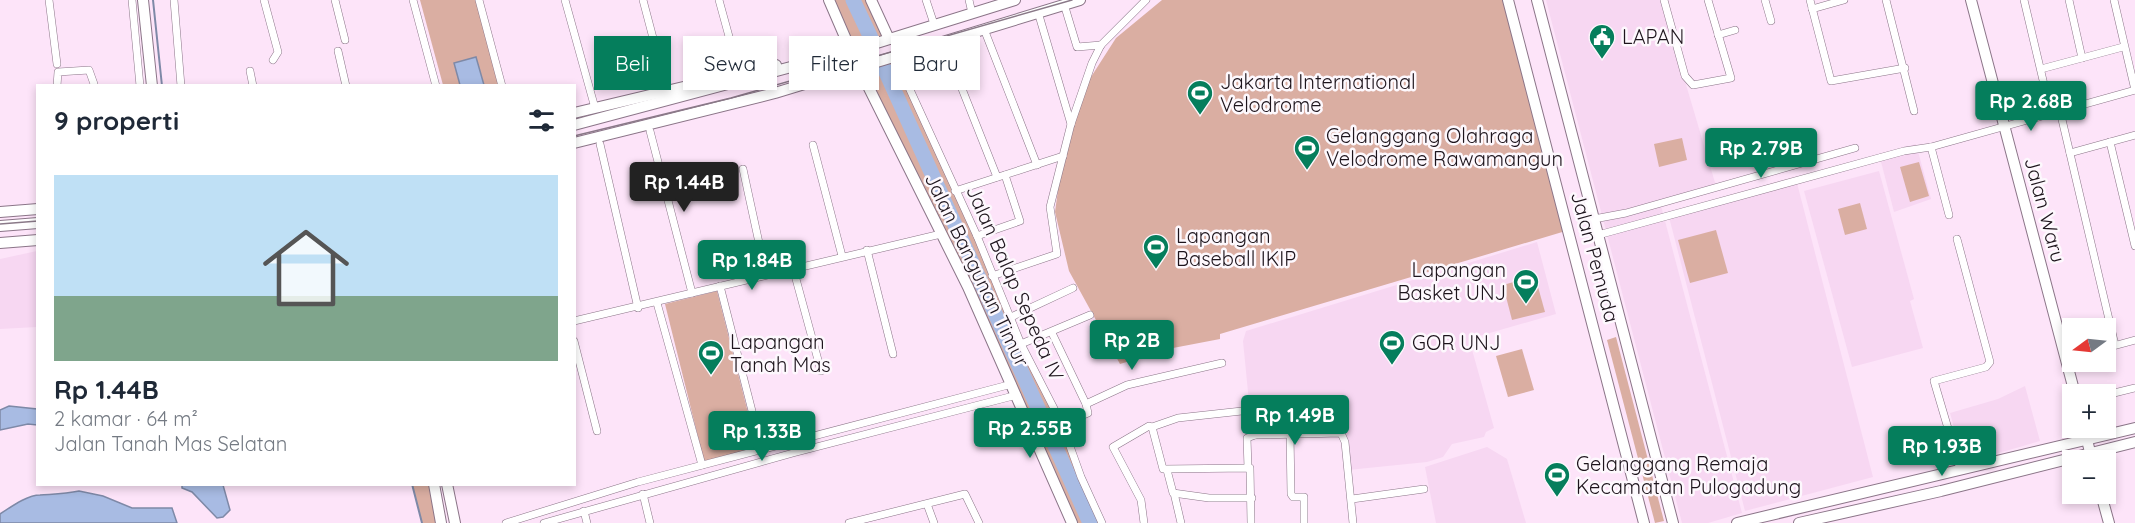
<!DOCTYPE html>
<html lang="id">
<meta charset="utf-8">
<style>
:root{--surface:#fff;--page:#f2f2f3;--text:#1f2937;--muted:#747a83;--line:#e0e1e3;--accent:#057e5c}
body{margin:0;font-family:Quicksand,sans-serif;background:var(--page);color:var(--text);height:100vh;display:flex;flex-direction:column;font-size:22px;white-space:nowrap}
*{box-sizing:border-box;margin:0}
p{font-size:20px;color:var(--muted)}
.icon{flex:none;width:33px;height:33px;fill:none;stroke:currentColor;stroke-width:2;stroke-linecap:round;stroke-linejoin:round}
.map{position:relative;flex:1;overflow:hidden}
.panel{position:absolute;left:36px;top:84px;width:540px;height:402px;display:flex;flex-direction:column;background:var(--surface);border-radius:0px;box-shadow:0 3px 9px #0003}
.panel>*{flex:none}
.top-card{position:absolute;left:594px;top:36px;width:570px;height:54px;display:flex;gap:12px}
.needle{width:39px;rotate:255deg}
.buttons{position:absolute;left:2062px;top:318px;display:grid;gap:12px}
.buttons a{display:grid;place-items:center;width:54px;height:54px;border-radius:0px;background:var(--surface);box-shadow:0 3px 9px #0003;font-size:30px}
.price{position:absolute;translate:-50% -51px;padding:0 14px;border-radius:6px;background:var(--accent);color:#fff;font-size:20px;line-height:39px;filter:drop-shadow(0 2px 3px #0008)}
.price::after{content:'';position:absolute;left:50%;top:36px;width:18px;height:14px;margin-left:-9px;background:inherit;clip-path:polygon(0 0,100% 0,50% 100%)}
.price.active{background:#222;color:#fff}
ul{padding:0;list-style:none}
li{display:grid;align-content:center;gap:12px;height:318px;padding:0 18px}
li+li{border-top:2px solid var(--line)}
li span{display:grid;place-items:center;height:186px;border-radius:0px;color:#555}
li>.icon{margin-inline-start:auto}
span .icon{width:108px;height:108px;fill:#fffc;stroke-width:1}
li b{font-size:26px}
h2{display:flex;justify-content:space-between;align-items:center;height:72px;padding:0 18px;font-size:26px}
.pill{padding:0 21px;border-radius:0px;background:var(--surface);box-shadow:0 3px 9px #0003;font-size:21px;line-height:54px}
.pill.active{background:var(--accent);color:#fff}
.map>svg:first-child{display:block}
</style>
<div class="map">
<svg width="2135" height="523" viewBox="0 0 2135 523">
<rect width="100%" height="100%" fill="#fde4f9"/>
<g fill="#f7d7f2">
<polygon points="1546,0 1661,0 1716,186 1660,202 1742,513 1708,523 1682,523"/>
<polygon points="1916,144 1931,199 1894,212 1879,154"/>
<polygon points="1879,171 1914,299 1910,301 1923,348 1852,367 1804,191"/>
<polygon points="1797,183 1873,477 1745,511 1669,217"/>
<polygon points="1537,242 1556,314 1469,339 1494,428 1486,432 1484,437 1452,444 1443,457 1427,462 1348,470 1344,431 1252,433 1243,341 1246,331"/>
<polygon points="37,251 37,327 0,329 0,259"/>
<polygon points="2025,386 2040,441 1968,462 1963,460 1950,413 1998,399"/>
<polygon points="1487,447 1507,459 1526,523 1436,523 1425,467"/>
</g>
<g fill="#daaea2">
<polygon points="420,0 480,0 505,85 443,85"/>
<polygon points="829,0 871,0 889,39 851,51"/>
<polygon points="1162,0 1508,0 1569,230 1220,334 1220,339 1173,348 1120,364 1069,271 1055,212 1066,131 1091,77 1116,38"/>
<polygon points="895,57 992,276 1062,424 1102,523 1072,523 1035,435 859,68"/>
<polygon points="1682,138 1687,160 1659,167 1654,144"/>
<polygon points="1919,162 1929,196 1910,202 1900,167"/>
<polygon points="1860,203 1867,229 1845,235 1838,209"/>
<polygon points="1716,230 1728,273 1690,283 1678,240"/>
<polygon points="1535,276 1545,312 1512,320 1503,285"/>
<polygon points="717,291 757,448 704,461 665,304"/>
<polygon points="1616,337 1664,521 1655,523 1607,340"/>
<polygon points="1522,349 1534,390 1508,397 1496,356"/>
<polygon points="412,485 434,485 441,523 422,523"/>
</g>
<g fill="#a8bbe3" stroke="#7e89a7" stroke-width="1.5">
<polygon points="476,57 484,85 460,85 454,63"/>
<polygon points="9,406 37,409 37,425 28,424 0,430 0,410"/>
<polygon points="182,485 223,485 230,510 223,517 217,518 192,492 182,488"/>
<path d="M79,491L103,496L132,508H172L177,523H0V514C11,507 27,495 40,495C54,494 65,494 79,491Z"/>
</g>
<g fill="none" stroke-linecap="round" stroke-linejoin="round">
<g stroke="#7e89a7" stroke-width="2">
<polyline points="153,0 162,86"/>
<polyline points="412,484 422,523"/>
</g>
<g stroke="#a8bbe3" stroke-width="15">
<polyline points="853,0 871,38"/>
<polyline points="884,68 1090,523"/>
</g>
<g stroke="#8b7588" stroke-width="8">
<g id="street">
<polyline points="49,0 57,64"/>
<polyline points="132,0 140,86"/>
<polyline points="174,0 181,86"/>
<polyline points="264,0 278,52 273,60"/>
<polyline points="335,0 345,40"/>
<polyline points="413,0 436,86"/>
<polyline points="479,0 502,86"/>
<polyline points="565,0 595,108"/>
<polyline points="643,0 667,91"/>
<polyline points="719,0 739,73"/>
<polyline points="926,0 934,24"/>
<polyline points="969,0 972,13"/>
<polyline points="1664,0 1685,76 1693,85 1731,78 1708,0"/>
<polyline points="1765,0 1771,21"/>
<polyline points="1810,0 1831,81 1905,68"/>
<polyline points="1886,0 1914,111"/>
<polyline points="2024,0 2051,114"/>
<polyline points="2069,0 2082,58"/>
<polyline points="2114,0 2135,90"/>
<polyline points="1064,4 1077,47 1101,45"/>
<polyline points="1812,9 1844,0"/>
<polyline points="1038,12 1071,124"/>
<polyline points="984,29 1037,165"/>
<polyline points="1718,35 1735,30"/>
<polyline points="943,41 997,177"/>
<polyline points="338,51 346,86"/>
<polyline points="895,57 977,236 1021,344 1062,424 1081,477 1102,523"/>
<polyline points="2041,69 2123,47"/>
<polyline points="250,71 253,86"/>
<polyline points="57,86 58,72 89,70 94,84"/>
<polyline points="2060,111 2115,345"/>
<polyline points="650,131 692,293"/>
<polyline points="2110,142 2135,246"/>
<polyline points="600,144 638,308"/>
<polyline points="813,145 842,256"/>
<polyline points="1931,147 1949,215"/>
<polyline points="2070,153 2135,135"/>
<polyline points="743,169 766,275"/>
<polyline points="955,191 1063,156"/>
<polyline points="1594,219 1626,213 1855,148"/>
<polyline points="1598,235 1904,151 1931,147 2135,90"/>
<polyline points="977,236 1020,221 1005,175"/>
<polyline points="1957,239 1990,362 1986,367 1934,381 1960,469"/>
<polyline points="867,250 893,354"/>
<polyline points="793,268 821,371"/>
<polyline points="992,276 1057,254 1050,207 1071,124 1092,63 1101,45 1146,0"/>
<polyline points="720,286 762,450"/>
<polyline points="657,303 702,465"/>
<polyline points="1009,318 1073,288"/>
<polyline points="574,321 941,234"/>
<polyline points="1052,333 1086,404"/>
<polyline points="574,341 597,431"/>
<polyline points="1021,344 1090,315"/>
<polyline points="2106,348 2135,340"/>
<polyline points="2106,395 2135,388"/>
<polyline points="1062,424 1088,413 1086,404 1127,385 1222,363"/>
<polyline points="1152,427 1178,418 1251,410 1255,435 1247,438 1248,468"/>
<polyline points="1290,433 1291,494 1293,497 1304,497 1304,523"/>
<polyline points="1255,435 1341,433 1345,442 1353,523"/>
<polyline points="1167,470 1173,493 1209,498 1252,498"/>
<polyline points="1174,493 1181,523"/>
<polyline points="643,494 650,523"/>
<polyline points="1352,499 1424,489"/>
<polyline points="927,504 934,523"/>
<polyline points="584,511 587,523"/>
<polyline points="506,523 638,482 1012,384"/>
<polyline points="544,523 793,453 1017,395"/>
<polyline points="849,523 965,494 979,523"/>
<polyline points="1144,523 1141,500 1113,447 1149,426 1152,427 1163,469 1250,468 1251,523"/>
</g>
</g>
<g stroke="#8b7588" stroke-width="12">
<g id="secondary">
<polyline points="143,0 152,86"/>
<polyline points="829,0 851,51"/>
<polyline points="871,0 889,39"/>
<polyline points="1971,0 2075,394"/>
<polyline points="859,68 968,287 1072,523"/>
<polyline points="574,113 776,65"/>
<polyline points="574,125 851,51 1015,0"/>
<polyline points="574,143 775,93 1080,0"/>
<polyline points="0,212 38,209"/>
<polyline points="0,226 38,223"/>
<polyline points="0,243 38,240"/>
<polyline points="2084,428 2092,460"/>
<polyline points="434,484 441,523"/>
<polyline points="447,484 455,523"/>
<polyline points="2101,494 2109,523"/>
<polyline points="1737,523 2135,428"/>
<polyline points="1799,523 1941,491 2135,442"/>
</g>
</g>
<g stroke="#8b7588" stroke-width="12">
<g id="primary">
<polyline points="1508,0 1644,523"/>
<polyline points="1537,0 1673,523"/>
</g>
</g>
<use href="#street" stroke="#fff" stroke-width="7"/>
<use href="#secondary" stroke="#fff" stroke-width="10"/>
<use href="#primary" stroke="#fff" stroke-width="10"/>
<g stroke="#8a7988" stroke-width="1.5">
<polyline points="574,136 731,98 1072,0"/>
<polyline points="0,224 38,221"/>
</g>
</g>
<defs>
<g id="civic-pin" transform="scale(1.35)"><path d="M0 17L-7.5 6A9.5 9.5 0 1 1 7.5 6Z" fill="#057e5c" stroke="#fdf8fd"/><path d="M-.6-6.5H3V-4.5H.6V-3L4-1V1h2V6H-6V1h2V-1L-.6-3ZM-1.2 2.5V6h2.4V2.5Z" fill="#fff"/></g>
<g id="stadium-pin" transform="scale(1.35)"><path d="M0 17L-7.5 6A9.5 9.5 0 1 1 7.5 6Z" fill="#057e5c" stroke="#fdf8fd"/><path d="M0-5a6.5 5 0 1 0 0 10a6.5 5 0 1 0 0-10ZM-3.5-1.8h7v3.6h-7Z" fill="#fff"/></g>
</defs>
<g fill-rule="evenodd">
<use href="#civic-pin" x="1602" y="37"/>
<use href="#stadium-pin" x="1200" y="93"/>
<use href="#stadium-pin" x="1307" y="148"/>
<use href="#stadium-pin" x="1156" y="247"/>
<use href="#stadium-pin" x="1526" y="282"/>
<use href="#stadium-pin" x="1392" y="343"/>
<use href="#stadium-pin" x="711" y="353"/>
<use href="#stadium-pin" x="1557" y="475"/>
</g>
<g text-anchor="middle" stroke-width="5" stroke-linejoin="round" paint-order="stroke">
<g font-size="20" fill="#1d141c" stroke="#fdf8fd" text-anchor="start">
<text x="1622" y="44">LAPAN</text>
<text x="1220" y="89">Jakarta International<tspan x="1220" dy="23">Velodrome</tspan></text>
<text x="1326" y="143">Gelanggang Olahraga<tspan x="1326" dy="23">Velodrome Rawamangun</tspan></text>
<text x="1176" y="243">Lapangan<tspan x="1176" dy="23">Baseball IKIP</tspan></text>
<text x="1506" y="277" text-anchor="end">Lapangan<tspan x="1506" dy="23">Basket UNJ</tspan></text>
<text x="730" y="349">Lapangan<tspan x="730" dy="23">Tanah Mas</tspan></text>
<text x="1412" y="350">GOR UNJ</text>
<text x="1576" y="471">Gelanggang Remaja<tspan x="1576" dy="23">Kecamatan Pulogadung</tspan></text>
</g>
<g font-size="20" fill="#1d141c" stroke="#fdf8fd">
<text transform="translate(2045 210) rotate(75)" y="7">Jalan Waru</text>
<text transform="translate(1595 257) rotate(75)" y="7">Jalan Pemuda</text>
<text transform="translate(977 270) rotate(64)" y="7">Jalan Bangunan Timur</text>
<text transform="translate(1015 283) rotate(66)" y="7">Jalan Balap Sepeda IV</text>
</g>
</g>
</svg>
<div class="buttons">
<a><svg class="needle" viewBox="-14 -14 28 28"><path d="M0-13l5 13h-10z" fill="#e53935"/><path d="M0 13l5-13h-10z" fill="#747a83"/></svg></a>
<a>+</a>
<a>−</a>
</div>
<b class="price" style="left:2031px;top:132px">Rp 2.68B</b>
<b class="price" style="left:1761px;top:179px">Rp 2.79B</b>
<b class="price active" style="left:684px;top:213px">Rp 1.44B</b>
<b class="price" style="left:752px;top:291px">Rp 1.84B</b>
<b class="price" style="left:1132px;top:371px">Rp 2B</b>
<b class="price" style="left:1295px;top:446px">Rp 1.49B</b>
<b class="price" style="left:1030px;top:459px">Rp 2.55B</b>
<b class="price" style="left:762px;top:462px">Rp 1.33B</b>
<b class="price" style="left:1942px;top:477px">Rp 1.93B</b>
<div class="top-card">
<a class="pill active">Beli</a>
<a class="pill">Sewa</a>
<a class="pill">Filter</a>
<a class="pill">Baru</a>
</div>
<section class="panel">
<h2>9 properti<svg class="icon" aria-label="filters" viewBox="0 0 24 24"><path d="M4 7h16M4 17h16"/><circle cx="9" cy="7" r="2"/><circle cx="15" cy="17" r="2"/></svg></h2>
<ul>
<li><span style="background:linear-gradient(#bfe0f5 65%,#7fa58c 0)"><svg class="icon" aria-label="home" viewBox="0 0 24 24"><path d="M3 11l9-7 9 7M6 9v11h12V9"/></svg></span><div><b>Rp 1.44B</b><p>2 kamar · 64 m²</p><p>Jalan Tanah Mas Selatan</p></div></li>
</ul>
</section>
</div>
